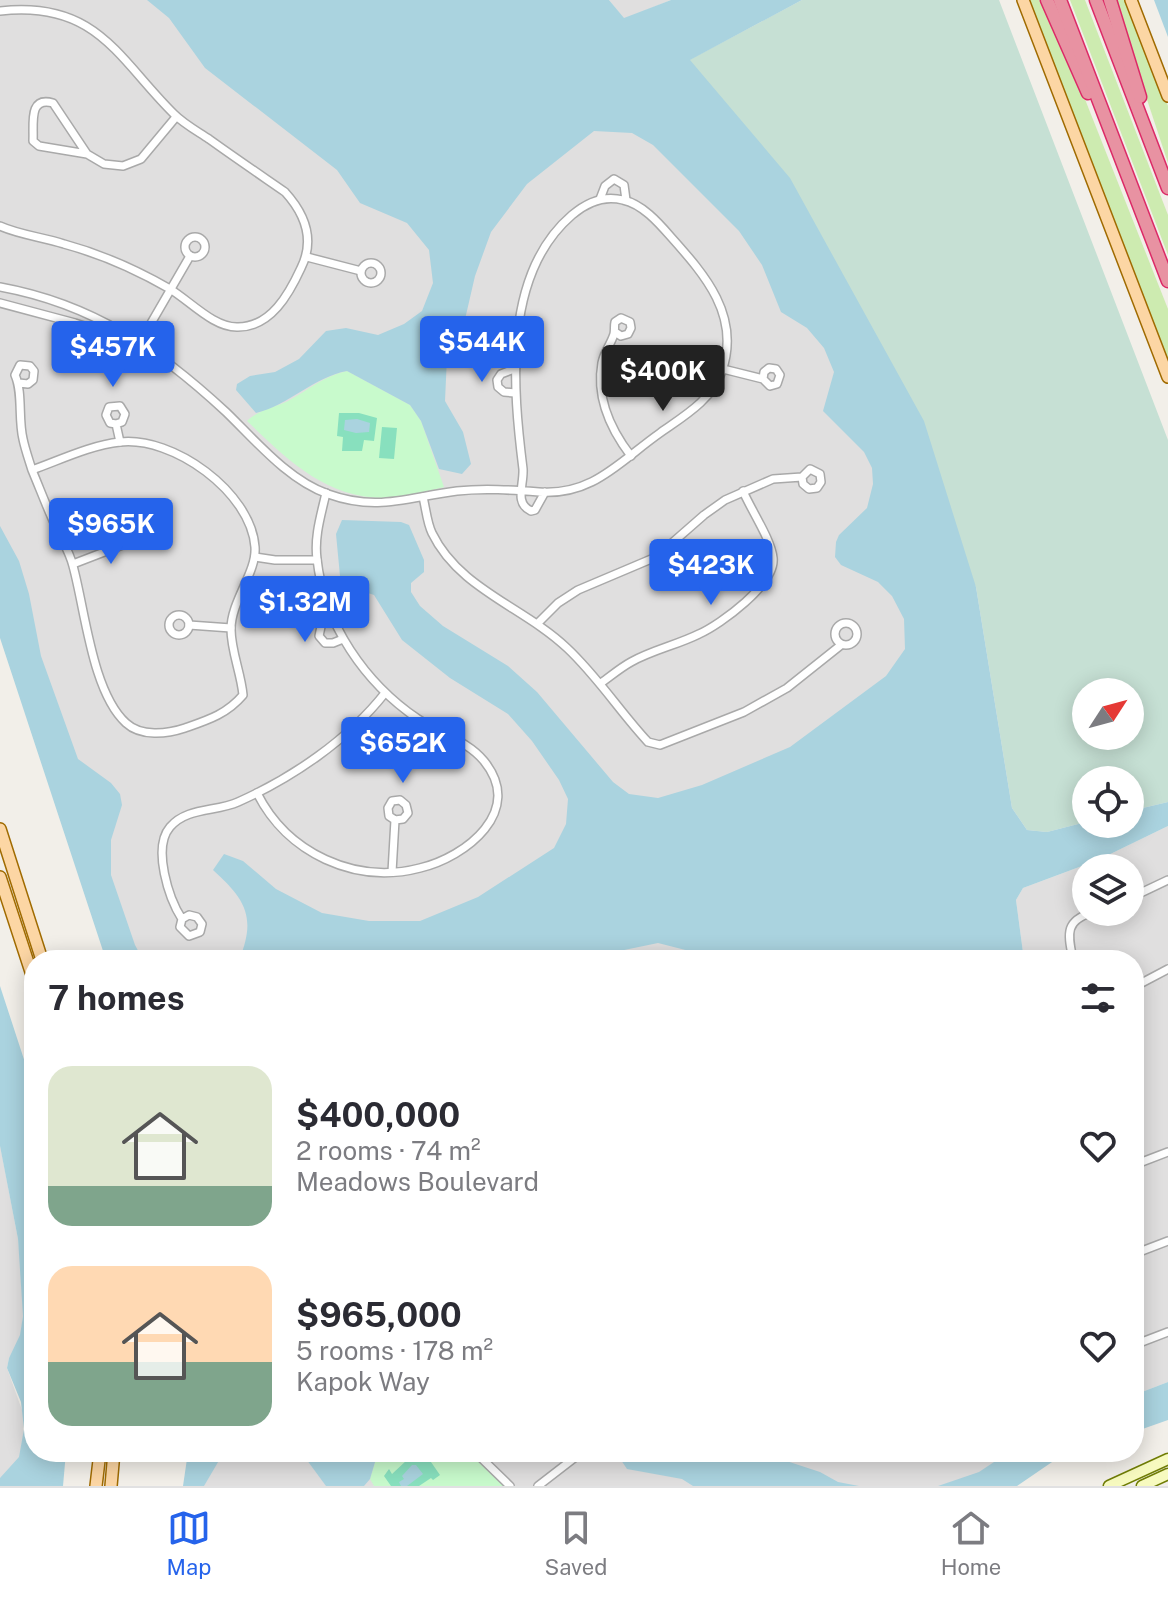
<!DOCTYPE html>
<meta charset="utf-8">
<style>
:root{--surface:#fff;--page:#f7f7f7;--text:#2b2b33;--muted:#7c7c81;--line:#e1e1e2;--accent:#2563eb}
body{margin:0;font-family:"Public Sans",sans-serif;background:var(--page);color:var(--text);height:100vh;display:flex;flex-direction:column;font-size:30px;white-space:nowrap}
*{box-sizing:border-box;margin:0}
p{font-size:26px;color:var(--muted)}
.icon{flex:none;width:44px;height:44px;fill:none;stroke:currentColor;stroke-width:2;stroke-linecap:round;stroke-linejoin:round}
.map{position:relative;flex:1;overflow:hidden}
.details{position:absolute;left:24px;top:950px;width:1120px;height:512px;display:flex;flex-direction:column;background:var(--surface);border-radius:32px;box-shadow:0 4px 20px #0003}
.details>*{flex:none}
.needle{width:52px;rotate:54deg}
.buttons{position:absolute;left:1072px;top:678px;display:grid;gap:16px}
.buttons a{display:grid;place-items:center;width:72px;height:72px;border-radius:50%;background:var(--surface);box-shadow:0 4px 20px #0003;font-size:40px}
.price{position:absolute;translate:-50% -68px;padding:0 18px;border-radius:8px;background:var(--accent);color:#fff;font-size:26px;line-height:52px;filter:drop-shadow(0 2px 4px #0008)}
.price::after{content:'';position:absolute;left:50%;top:48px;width:24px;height:18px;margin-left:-12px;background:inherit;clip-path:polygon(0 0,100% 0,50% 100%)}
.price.on{background:#222;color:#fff}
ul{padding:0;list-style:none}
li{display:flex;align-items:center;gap:24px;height:200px;padding:0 24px}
li span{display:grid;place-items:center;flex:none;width:224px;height:160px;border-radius:24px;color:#555}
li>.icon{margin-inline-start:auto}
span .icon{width:96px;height:96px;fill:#fffc;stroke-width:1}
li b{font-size:34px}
h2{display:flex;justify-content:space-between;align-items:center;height:96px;padding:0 24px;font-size:34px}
.menu{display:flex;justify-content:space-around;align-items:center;height:112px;border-top:2px solid var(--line);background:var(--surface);font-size:22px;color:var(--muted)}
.menu a{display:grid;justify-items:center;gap:4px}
.menu .on{color:var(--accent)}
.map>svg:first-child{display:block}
</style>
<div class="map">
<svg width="1168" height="1486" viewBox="0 0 1168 1486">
<rect width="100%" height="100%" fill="#f2efe9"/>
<g fill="#e0dfdf" fill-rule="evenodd">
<polygon points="0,0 187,0 599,114 678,111 905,427 945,704 794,960 131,960 0,613"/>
<polygon points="609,0 671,0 624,19"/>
<path d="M1168,826V1382L1134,1395V960H1024L1016,900L1023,888L1098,860ZM1086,868H1130V912H1086Z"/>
<polygon points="0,1145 18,1239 23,1289 23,1316 21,1335 9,1358 7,1368 23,1413 23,1445 16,1486 0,1486"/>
<polygon points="201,1452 1026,1452 985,1486 196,1486"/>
</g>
<g fill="#cdebb0">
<polygon points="1029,0 1042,0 1075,74 1168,309 1168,363"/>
<polygon points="1070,0 1085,0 1168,215 1168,255"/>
<polygon points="1114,0 1127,0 1168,106 1168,163"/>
</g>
<path fill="#c6e0d4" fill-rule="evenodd" d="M802,0H999L1168,440V802L1130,811V780H1086V822L1047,832L1027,830L1012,808L976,587L689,60ZM1086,692H1130V736H1086Z"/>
<g fill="#c8facc">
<path d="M347,371L410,405L421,421L444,487C424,492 403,498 383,498C324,497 287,459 247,421C258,410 273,408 288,401C308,390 324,376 347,371Z"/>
<polygon points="378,1452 475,1452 510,1486 374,1486 370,1479"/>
</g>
<g fill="#88e0be">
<polygon points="339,413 359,413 377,418 374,441 364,440 362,451 342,451 343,437 337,436"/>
<polygon points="382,427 397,428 394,459 379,458"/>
<polygon points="421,1452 424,1452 440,1475 433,1480 431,1478 419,1486 391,1486 384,1476 389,1469 392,1474 407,1460"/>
</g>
<g fill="#aad3df">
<path d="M147,0H609L624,18L671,0H802L690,60L790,178L924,421L976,587L1012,808L1027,830L1047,832L1086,822L1130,824V811L1168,802V826L1098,860L1023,888L1016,900L1024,960H714L709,956L658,943L576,960H239C257,917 245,899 213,870L224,854L243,861L276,889L322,913L369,921H420L478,897L554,848L566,824L568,799L559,780L532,741L508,714L450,678L402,640L374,595L346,586L340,576L336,534L342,520L401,522L409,525L424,560V572L411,583V592L420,606L443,626L508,666L537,692L613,782L629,794L658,798L702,785L790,747L886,676L905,649L904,619L892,596L878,582L841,565L835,557L836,542L839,535L867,508L873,484L872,468L864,452L823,411L834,372L824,348L807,328L781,312L762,265L739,231L653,145L632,133L594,131L527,184L491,232L475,276L460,341L447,357L445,401L463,432L471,464L462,474L439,469L421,421L410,405L347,371C314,377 289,405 256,413L236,390L237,384L250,376L275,372L299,359L326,331L346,328L378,335L404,324L422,311L433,283L429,250L407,223L360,203L337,170L205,68L169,18Z"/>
<polygon points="1154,0 1168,0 1168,37"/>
<polygon points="357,419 370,423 369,432 356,433 344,430 345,420"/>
<polygon points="0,526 19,561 29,594 41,656 78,759 111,783 120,794 122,805 111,840 111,875 135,945 143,960 106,960 0,638"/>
<polygon points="0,986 34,1090 34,1452 66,1452 63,1486 0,1486 0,1478 19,1457 24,1429 21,1402 7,1368 9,1358 20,1335 23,1316 18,1239 0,1146"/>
<polygon points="1168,1382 1168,1420 1134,1432 1134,1395"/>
<polygon points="188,1452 224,1452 204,1486 183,1486"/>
<polygon points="301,1452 378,1452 370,1479 364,1486 326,1486"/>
<polygon points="625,1452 759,1452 820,1472 838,1482 859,1486 693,1486 682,1479 627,1469 621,1460"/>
<polygon points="1009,1452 1077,1452 1055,1460 1017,1486 938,1486 979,1472"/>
<polygon points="412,1465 416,1465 423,1474 407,1486 401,1486 399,1482 404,1479 402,1476"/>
</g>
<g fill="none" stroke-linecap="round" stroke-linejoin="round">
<g stroke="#a9a9a9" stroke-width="10">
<g id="street">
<path d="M0,11C97,0 119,60 174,114C184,124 197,131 209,139C234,157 259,174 285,192C305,214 315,240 301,268C289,294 271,327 238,327C214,328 190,301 170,289C137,270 101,254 64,244C43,237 20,235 0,226"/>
<path d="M87,154L53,103C28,96 34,124 33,141L39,146L87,154L104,164L123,166L141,159L176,117"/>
<polyline points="600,199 605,186 614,179 624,185 626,200"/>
<circle cx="195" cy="247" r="10"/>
<polyline points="307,257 361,271"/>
<circle cx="371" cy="273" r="10"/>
<path d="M0,287C93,304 158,349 226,412C255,440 288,480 328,494C378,512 408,497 457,491C484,488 512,490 539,492C593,496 620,461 660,433C684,416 712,400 722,371C741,316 705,275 671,237C658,222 642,204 623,200C604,195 586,203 572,215C502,275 513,389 523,469C524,485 514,503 531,511L535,510L545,492"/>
<polyline points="0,303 75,323 136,343"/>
<path d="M615,332L621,336L628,334L631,328L630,322L621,318L615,322C614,326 615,330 614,334C611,344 604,352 602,363C596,397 611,430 631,456"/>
<polyline points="139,344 190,256"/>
<polyline points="514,369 501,374 497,380 498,387 504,392 515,393"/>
<polyline points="723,369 763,379 770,386 777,384 780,375 776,369 769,368 764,372 763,379"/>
<path d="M19,383L28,384L33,380L34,371L30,366L20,365L15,375C23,393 18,418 23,439C25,449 29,460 32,470C60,460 91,445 120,442C173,436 251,492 255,547C257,572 231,601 231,629C231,651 241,673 243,695C227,714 208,720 185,728C167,734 141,737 126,723C92,692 85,609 73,566C70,553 62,540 56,527C47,508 40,489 32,470"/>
<polyline points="116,424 122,422 125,414 120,406 109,407 106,415 110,423 116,424 120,442"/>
<path d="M423,497C426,509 427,523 432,533C459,589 524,607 567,648C598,677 620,712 648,742L660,745L744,712L787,688L841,645"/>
<polyline points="255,557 275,560 317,560"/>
<path d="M73,564L125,544L131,539L136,542L142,540L147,532C145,525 139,522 132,525L128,530L131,539"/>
<circle cx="179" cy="625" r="10"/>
<polyline points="332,617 322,622 319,636 325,643 333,643 343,639"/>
<circle cx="846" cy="634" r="11"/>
<polyline points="538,623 558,603 578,590 656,557 704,515 725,500 773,479 802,477 810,469 820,474 821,482 817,488 809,489 803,484 802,477"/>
<polyline points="189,625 231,628"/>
<path d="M601,683C611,676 620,668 631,662C652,650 677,645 699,634C721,624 776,584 773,558C771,539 751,510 743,491"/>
<path d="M257,793C287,853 355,885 420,868C466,857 525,811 484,761C468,741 439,733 418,719C365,683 324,624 317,559C314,537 321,515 326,493"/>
<polyline points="392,872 395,820 389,816 388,808 392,801 400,800 406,805 408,813 403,819 395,820"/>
<polyline points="1130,898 1168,880"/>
<path d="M182,919L189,915L197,917L202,924L200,932L189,936L180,927L182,919C169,899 152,848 170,827C187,807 216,812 238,802C292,778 348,740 385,693"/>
<path d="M1073,960C1068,934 1064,921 1093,912"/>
<polyline points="1134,987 1168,969"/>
<polyline points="1134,1165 1168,1152"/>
<polyline points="1134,1254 1168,1241"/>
<polyline points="1134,1345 1168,1332"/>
<polyline points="475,1452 510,1486"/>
<polyline points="538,1486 582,1452"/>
</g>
</g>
<g stroke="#707d05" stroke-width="13">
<g id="secondary">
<polyline points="1109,1486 1168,1459"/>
<polyline points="1142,1486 1168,1474"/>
</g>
</g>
<g stroke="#a06b00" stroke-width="14">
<g id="primary">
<polyline points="1023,0 1168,377"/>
<polyline points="1131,0 1168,96"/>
<polyline points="0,829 42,960"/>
<polyline points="0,877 34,981"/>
<polyline points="96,1486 100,1452"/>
<polyline points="111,1486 114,1452"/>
</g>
</g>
<g stroke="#dc2a67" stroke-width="15">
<g id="highway">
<polyline points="1047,0 1088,93"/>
<polyline points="1060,0 1168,281"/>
<polyline points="1096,0 1168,188"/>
<polyline points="1110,0 1140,97"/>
</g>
</g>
<use href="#street" stroke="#fff" stroke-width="7"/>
<use href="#secondary" stroke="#f7fabf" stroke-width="10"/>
<use href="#primary" stroke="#fcd6a4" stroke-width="11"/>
<use href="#highway" stroke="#e892a2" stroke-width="12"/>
</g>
</svg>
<div class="buttons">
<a><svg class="needle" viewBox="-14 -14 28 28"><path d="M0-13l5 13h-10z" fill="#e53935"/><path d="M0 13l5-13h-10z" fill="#7c7c81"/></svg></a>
<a><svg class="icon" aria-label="locate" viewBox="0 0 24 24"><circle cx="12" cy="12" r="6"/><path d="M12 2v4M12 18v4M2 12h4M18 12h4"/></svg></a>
<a><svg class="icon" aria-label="layers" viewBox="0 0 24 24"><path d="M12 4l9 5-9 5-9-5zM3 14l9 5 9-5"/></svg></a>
</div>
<b class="price" style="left:482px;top:384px">$544K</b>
<b class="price" style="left:113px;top:389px">$457K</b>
<b class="price on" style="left:663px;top:413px">$400K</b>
<b class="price" style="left:111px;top:566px">$965K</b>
<b class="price" style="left:711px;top:607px">$423K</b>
<b class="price" style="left:305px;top:644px">$1.32M</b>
<b class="price" style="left:403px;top:785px">$652K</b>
<section class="details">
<h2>7 homes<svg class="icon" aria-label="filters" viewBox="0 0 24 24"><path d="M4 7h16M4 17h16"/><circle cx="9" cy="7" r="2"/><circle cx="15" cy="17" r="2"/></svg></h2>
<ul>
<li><span style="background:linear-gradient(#dfe7d0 75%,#7fa58c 0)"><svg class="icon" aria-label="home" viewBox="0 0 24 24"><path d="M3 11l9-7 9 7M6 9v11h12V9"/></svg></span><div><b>$400,000</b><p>2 rooms · 74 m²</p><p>Meadows Boulevard</p></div><svg class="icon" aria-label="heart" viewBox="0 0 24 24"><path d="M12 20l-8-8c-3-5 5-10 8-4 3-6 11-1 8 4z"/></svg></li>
<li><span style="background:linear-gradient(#ffd9b3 60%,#7fa58c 0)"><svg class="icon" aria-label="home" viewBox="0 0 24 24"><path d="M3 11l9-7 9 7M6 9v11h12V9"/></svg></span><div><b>$965,000</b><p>5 rooms · 178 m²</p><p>Kapok Way</p></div><svg class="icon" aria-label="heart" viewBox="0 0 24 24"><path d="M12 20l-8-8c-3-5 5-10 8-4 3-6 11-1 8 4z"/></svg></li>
</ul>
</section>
</div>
<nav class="menu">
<a class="on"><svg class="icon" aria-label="map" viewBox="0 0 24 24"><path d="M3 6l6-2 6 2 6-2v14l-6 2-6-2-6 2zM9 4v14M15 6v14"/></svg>Map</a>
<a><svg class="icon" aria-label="saved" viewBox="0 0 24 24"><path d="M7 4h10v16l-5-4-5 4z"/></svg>Saved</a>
<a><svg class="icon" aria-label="home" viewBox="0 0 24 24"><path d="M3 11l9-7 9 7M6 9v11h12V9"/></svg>Home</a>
</nav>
